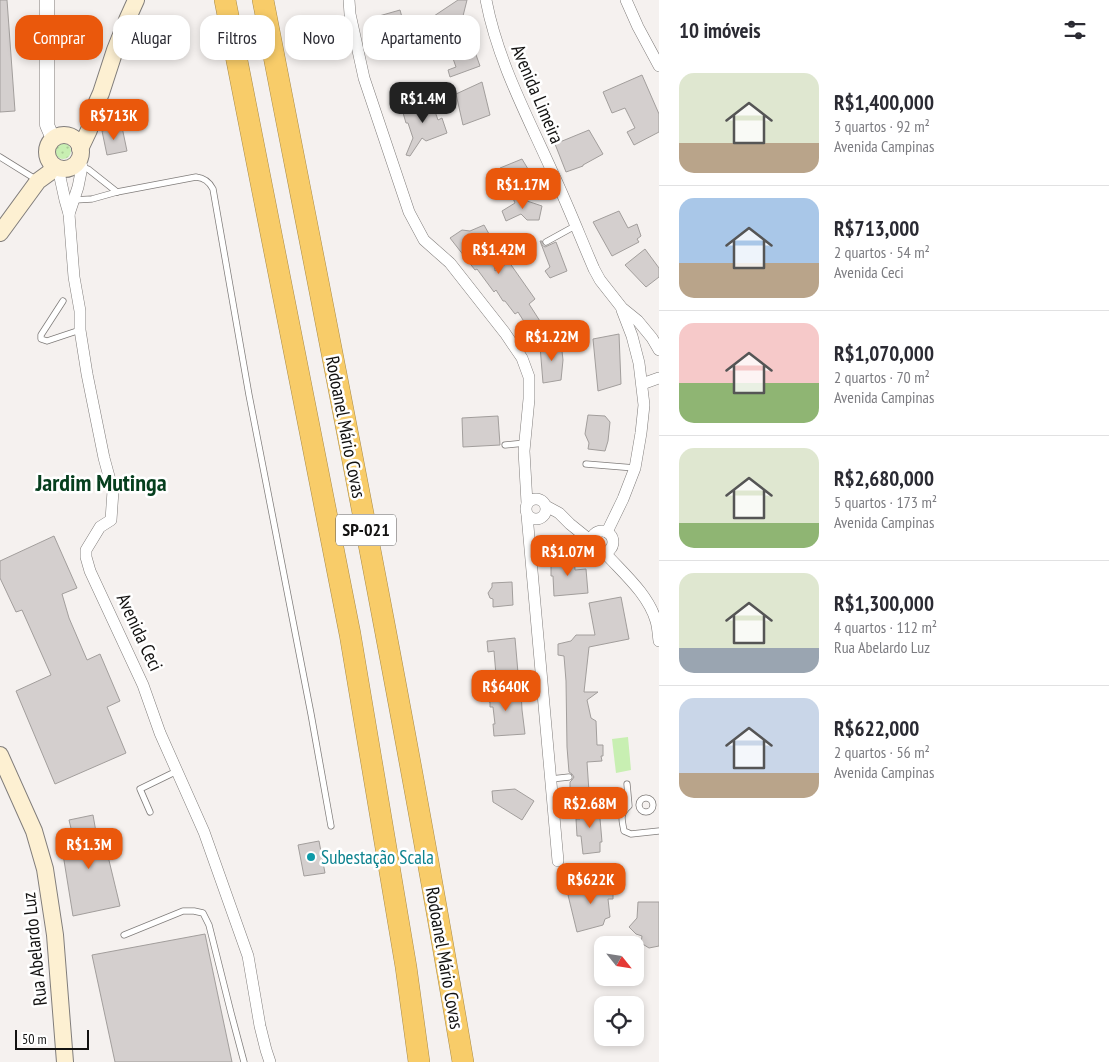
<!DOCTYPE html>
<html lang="pt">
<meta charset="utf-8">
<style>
:root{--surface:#fff;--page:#f7f7f7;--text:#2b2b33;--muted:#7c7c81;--line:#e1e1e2;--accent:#ea580c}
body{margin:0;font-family:"PT Sans Narrow",sans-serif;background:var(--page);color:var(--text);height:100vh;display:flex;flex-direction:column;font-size:19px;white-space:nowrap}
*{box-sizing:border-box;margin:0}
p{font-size:16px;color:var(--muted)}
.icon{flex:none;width:28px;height:28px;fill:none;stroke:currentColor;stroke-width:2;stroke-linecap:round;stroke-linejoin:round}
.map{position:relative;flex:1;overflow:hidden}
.details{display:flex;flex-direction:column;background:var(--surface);width:450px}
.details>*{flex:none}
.banner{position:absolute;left:15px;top:15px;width:475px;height:45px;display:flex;gap:10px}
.needle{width:32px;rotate:120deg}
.controls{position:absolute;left:594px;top:936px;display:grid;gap:10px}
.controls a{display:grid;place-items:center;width:50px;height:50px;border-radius:10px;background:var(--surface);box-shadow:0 2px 8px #0003;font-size:25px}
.scale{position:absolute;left:15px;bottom:12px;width:74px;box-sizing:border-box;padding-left:5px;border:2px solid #131211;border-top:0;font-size:14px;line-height:18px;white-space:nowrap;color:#131211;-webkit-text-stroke:4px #fff;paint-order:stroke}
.price{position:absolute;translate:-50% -42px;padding:0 11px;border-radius:10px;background:var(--accent);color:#fff;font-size:16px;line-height:32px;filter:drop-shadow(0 1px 2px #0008)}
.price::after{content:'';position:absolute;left:50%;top:30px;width:15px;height:11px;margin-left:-8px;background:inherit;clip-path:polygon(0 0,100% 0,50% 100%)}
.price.on{background:#222;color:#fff}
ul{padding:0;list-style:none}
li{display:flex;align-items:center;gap:15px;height:125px;padding:0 20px}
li+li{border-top:1px solid var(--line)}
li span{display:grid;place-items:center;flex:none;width:140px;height:100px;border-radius:15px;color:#555}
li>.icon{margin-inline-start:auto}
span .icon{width:60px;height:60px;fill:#fffc;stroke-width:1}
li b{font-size:21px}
h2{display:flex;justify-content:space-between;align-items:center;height:60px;padding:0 20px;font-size:21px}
.tag{padding:0 18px;border-radius:15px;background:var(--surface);box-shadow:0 2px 8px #0003;font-size:18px;line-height:45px}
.tag.on{background:var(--accent);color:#fff}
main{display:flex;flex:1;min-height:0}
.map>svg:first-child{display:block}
</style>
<main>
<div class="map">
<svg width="659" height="1062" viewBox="0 0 659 1062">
<defs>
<pattern id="grass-dots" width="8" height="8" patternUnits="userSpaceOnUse" patternTransform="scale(1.25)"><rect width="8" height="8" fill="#c8efb2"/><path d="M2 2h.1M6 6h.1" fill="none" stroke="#abcc98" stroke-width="1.8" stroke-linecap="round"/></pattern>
</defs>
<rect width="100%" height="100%" fill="#f5f1ef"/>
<circle fill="url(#grass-dots)" cx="63" cy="151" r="8"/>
<polygon fill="#c8efb2" points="628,737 631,770 616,773 612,739"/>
<g fill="#d4cfce" stroke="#a29e9c">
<polygon points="0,0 7,0 15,111 0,112"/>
<polygon points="458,0 467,0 457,40 469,35 480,66 450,77 448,70 456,67 445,36 438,41 432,32 436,30 431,18"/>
<polygon points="400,10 405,28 393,31 399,54 384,59 372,18"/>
<polygon points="642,75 659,114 659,132 634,145 627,132 635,128 625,108 612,113 603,92"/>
<polygon points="482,82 490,115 463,125 456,94"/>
<polygon points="413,103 415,109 432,103 438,120 442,118 447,133 426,141 422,138 410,156 406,155 413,138 408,123 406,123 401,106"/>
<polygon points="122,127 127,151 107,155 102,131"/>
<polygon points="589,130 603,154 583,165 583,166 566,172 555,144"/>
<polygon points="522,159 531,174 530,174 533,183 511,195 503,178 504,177 500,168"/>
<polygon points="512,196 542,206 539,220 527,220 521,214 506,221 502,211 515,203"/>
<polygon points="619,211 628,228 637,224 641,236 637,239 639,242 612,256 593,222"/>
<polygon points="484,225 498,250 493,254 495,271 509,262 535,299 529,304 547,332 535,339 518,312 515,314 505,301 503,301 496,290 494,292 477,269 475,270 450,238 462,230 470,231"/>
<polygon points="540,241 542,241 542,245 545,247 556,242 567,271 550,278 545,271 550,267"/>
<polygon points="645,249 659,268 659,277 646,287 625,265"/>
<polygon points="619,334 621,384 598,391 593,339"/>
<polygon points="561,342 563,360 561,380 543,383 540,346"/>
<polygon points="588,415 605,416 610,422 608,441 605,451 588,449 589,443 585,434"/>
<polygon points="498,416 500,445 463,447 462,418"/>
<polygon points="54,536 77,588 62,594 69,618 87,660 100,654 120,701 107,707 126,753 55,784 16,691 51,675 22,610 16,612 0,578 0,561"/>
<polygon points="574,555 575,570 586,569 588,593 554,596 553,576 551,576 551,566 554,566 553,557"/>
<polygon points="512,582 513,605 493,607 493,599 490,598 488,593 492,587 492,583"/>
<polygon points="621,597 629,639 589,647 584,692 598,692 587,700 591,718 596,721 597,745 603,745 603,756 601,756 602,761 587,762 589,792 570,793 570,782 572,780 574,777 572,774 569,772 567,747 566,681 564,656 558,655 558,644 571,641 576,635 595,635 589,603"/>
<polygon points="515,638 518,673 496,675 494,651 488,652 487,641"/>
<polygon points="487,684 497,684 498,693 521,690 522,710 525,734 494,736 493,724 495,724 493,707 490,707 490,702 489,702"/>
<polygon points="515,789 534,801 522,820 493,802 492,791"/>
<polygon points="597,806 596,808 599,807 602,842 600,842 600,852 583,854 581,836 577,836 576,819 580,819 580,807"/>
<polygon points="93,815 99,849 106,848 120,906 73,916 62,848 75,845 69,820"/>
<polygon points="319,841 325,873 304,876 298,845"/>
<polygon points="614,880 615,893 613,893 613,899 608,899 610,917 605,919 603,925 577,932 568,895 575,893 574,884 585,881 588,888 606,885 605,881"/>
<polygon points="638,902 659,902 659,946 649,948 641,943 642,936 636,934 629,927 637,918"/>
<polygon points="205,934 232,1062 115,1062 92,955"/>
</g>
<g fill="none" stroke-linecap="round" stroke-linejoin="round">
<g stroke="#807d7b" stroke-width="7">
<g id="service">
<polyline points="0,157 37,180"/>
<polyline points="82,167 88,169 117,192"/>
<polyline points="526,193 555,178"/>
<path d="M74,200L92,199L117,192L196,177C204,178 209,181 213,189L249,395L311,714L331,826"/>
<polyline points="546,242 575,226"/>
<polyline points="63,301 41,335 41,339 47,341 80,330"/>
<polyline points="505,445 525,443"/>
<polyline points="586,464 635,468"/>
<polyline points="551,779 569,777"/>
<path d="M627,784L629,806C619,815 622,819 624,831L631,834L659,831"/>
<circle cx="646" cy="805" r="7"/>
<polyline points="150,812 140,789 177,771"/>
<polyline points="124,935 183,911 194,911 203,913 209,925 231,1013 244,1062"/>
</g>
</g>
<g stroke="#807d7b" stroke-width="12">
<g id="minor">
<polyline points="349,0 350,14 364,78 409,212 424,240 450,263 505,333 522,358 529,377 529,399 524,451 527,503"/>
<path d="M486,0C498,63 529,119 555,178C569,208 581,239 594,269L600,280L622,308L638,321L652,338L659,350"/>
<polyline points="626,0 638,27 659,66"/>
<polyline points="58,168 65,200 69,214 74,277 80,311 80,330 87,374 104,458 113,491 111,520 100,527 86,550 86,557 90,571 143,685 160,733 204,832 248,956 260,1026 266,1050 270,1062"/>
<polyline points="69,214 78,187 82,167 79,159"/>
<polyline points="642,384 659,378"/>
<circle cx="536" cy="509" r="10"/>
<polyline points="546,506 559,513 570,524 591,541"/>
<polyline points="527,515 558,861"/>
<circle cx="602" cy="542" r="11"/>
<polyline points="607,532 623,499 635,468 641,433 644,405 639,363 632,336 622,310"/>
<path d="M605,553C624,574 648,594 656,621C658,628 658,634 659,641"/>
</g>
</g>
<g stroke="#807d7b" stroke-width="15">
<polyline id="tertiary" points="47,0 47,125 53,139"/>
</g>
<g stroke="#807d7b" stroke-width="18">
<g id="secondary">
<circle cx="64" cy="152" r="17"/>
<polyline points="80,149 89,130 92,120 93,111 101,93 115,50 127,20 136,0"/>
<polyline points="0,233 38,181 49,173 54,166"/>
<polyline points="0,755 34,831 45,869 55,935 65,1062"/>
</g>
</g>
<g stroke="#a88b4a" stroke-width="22">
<g id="motorway">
<polyline points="225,0 350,634 406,967 419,1062"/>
<path d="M263,0C332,354 403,707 463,1062"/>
</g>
</g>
<use href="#service" stroke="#fff" stroke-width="5.5"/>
<use href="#minor" stroke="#fff" stroke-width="11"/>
<use href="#tertiary" stroke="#fff" stroke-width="14"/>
<use href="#secondary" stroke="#fdf0d2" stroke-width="16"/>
<use href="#motorway" stroke="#f8cc69" stroke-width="21"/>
</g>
<circle fill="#0f9aa8" stroke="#fff" stroke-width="2" cx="311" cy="857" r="5"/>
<g text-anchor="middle" stroke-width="5" stroke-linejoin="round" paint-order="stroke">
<rect fill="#fff" stroke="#5a5958" stroke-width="1" x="336" y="514.5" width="60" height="31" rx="4"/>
<g font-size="18" font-weight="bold" fill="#131211">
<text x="366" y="536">SP-021</text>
</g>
<g font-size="19" fill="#131211" stroke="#fff">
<text transform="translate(538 94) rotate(67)" y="7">Avenida Limeira</text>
<text transform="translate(346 427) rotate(79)" y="7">Rodoanel Mário Covas</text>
<text transform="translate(140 632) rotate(65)" y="7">Avenida Ceci</text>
<text transform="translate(34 949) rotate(-96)" y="7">Rua Abelardo Luz</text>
<text transform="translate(445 958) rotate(80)" y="7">Rodoanel Mário Covas</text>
</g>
<g font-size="19" fill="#0d838f" stroke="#fff" text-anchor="start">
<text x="321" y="864">Subestação Scala</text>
</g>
<g font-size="24" font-weight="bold" fill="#063f1e" stroke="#fff">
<text x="101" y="491">Jardim Mutinga</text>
</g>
</g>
</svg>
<div class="controls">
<a><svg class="needle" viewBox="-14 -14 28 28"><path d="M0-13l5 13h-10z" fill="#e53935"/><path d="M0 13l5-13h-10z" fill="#7c7c81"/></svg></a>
<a><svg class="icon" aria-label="locate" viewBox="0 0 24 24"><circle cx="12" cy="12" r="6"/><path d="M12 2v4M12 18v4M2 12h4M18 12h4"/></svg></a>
</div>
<div class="scale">50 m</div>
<b class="price on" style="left:423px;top:124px">R$1.4M</b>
<b class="price" style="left:114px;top:141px">R$713K</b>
<b class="price" style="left:523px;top:210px">R$1.17M</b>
<b class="price" style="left:499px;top:275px">R$1.42M</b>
<b class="price" style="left:552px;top:362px">R$1.22M</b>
<b class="price" style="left:568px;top:577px">R$1.07M</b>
<b class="price" style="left:506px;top:712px">R$640K</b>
<b class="price" style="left:590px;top:829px">R$2.68M</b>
<b class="price" style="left:89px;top:870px">R$1.3M</b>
<b class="price" style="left:591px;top:905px">R$622K</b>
<div class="banner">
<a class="tag on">Comprar</a>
<a class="tag">Alugar</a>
<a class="tag">Filtros</a>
<a class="tag">Novo</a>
<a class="tag">Apartamento</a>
</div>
</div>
<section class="details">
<h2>10 imóveis<svg class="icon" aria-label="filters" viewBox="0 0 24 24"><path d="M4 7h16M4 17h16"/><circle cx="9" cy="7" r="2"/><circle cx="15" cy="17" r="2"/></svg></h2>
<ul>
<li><span style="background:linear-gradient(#dfe7d0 70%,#b9a48a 0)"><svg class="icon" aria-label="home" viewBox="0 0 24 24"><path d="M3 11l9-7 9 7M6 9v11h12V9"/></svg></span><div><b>R$1,400,000</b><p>3 quartos · 92 m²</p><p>Avenida Campinas</p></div></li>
<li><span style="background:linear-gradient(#a9c7e8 65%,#b9a48a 0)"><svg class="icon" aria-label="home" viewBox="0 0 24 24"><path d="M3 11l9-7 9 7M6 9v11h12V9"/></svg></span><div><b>R$713,000</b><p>2 quartos · 54 m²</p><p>Avenida Ceci</p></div></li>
<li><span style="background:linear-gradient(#f6c9c9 60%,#8fb573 0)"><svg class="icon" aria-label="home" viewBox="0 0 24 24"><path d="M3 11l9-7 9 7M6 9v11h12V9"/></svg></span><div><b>R$1,070,000</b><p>2 quartos · 70 m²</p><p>Avenida Campinas</p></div></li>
<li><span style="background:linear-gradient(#dfe7d0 75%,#8fb573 0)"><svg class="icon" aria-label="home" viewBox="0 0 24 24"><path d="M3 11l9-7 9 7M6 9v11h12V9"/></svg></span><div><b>R$2,680,000</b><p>5 quartos · 173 m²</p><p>Avenida Campinas</p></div></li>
<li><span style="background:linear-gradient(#dfe7d0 75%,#9aa5b1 0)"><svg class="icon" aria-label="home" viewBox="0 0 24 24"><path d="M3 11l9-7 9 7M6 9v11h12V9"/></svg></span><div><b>R$1,300,000</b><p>4 quartos · 112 m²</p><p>Rua Abelardo Luz</p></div></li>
<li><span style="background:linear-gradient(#c9d6e8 75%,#b9a48a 0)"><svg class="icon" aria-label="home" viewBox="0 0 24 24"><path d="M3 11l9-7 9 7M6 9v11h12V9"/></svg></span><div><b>R$622,000</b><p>2 quartos · 56 m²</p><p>Avenida Campinas</p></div></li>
</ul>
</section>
</main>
